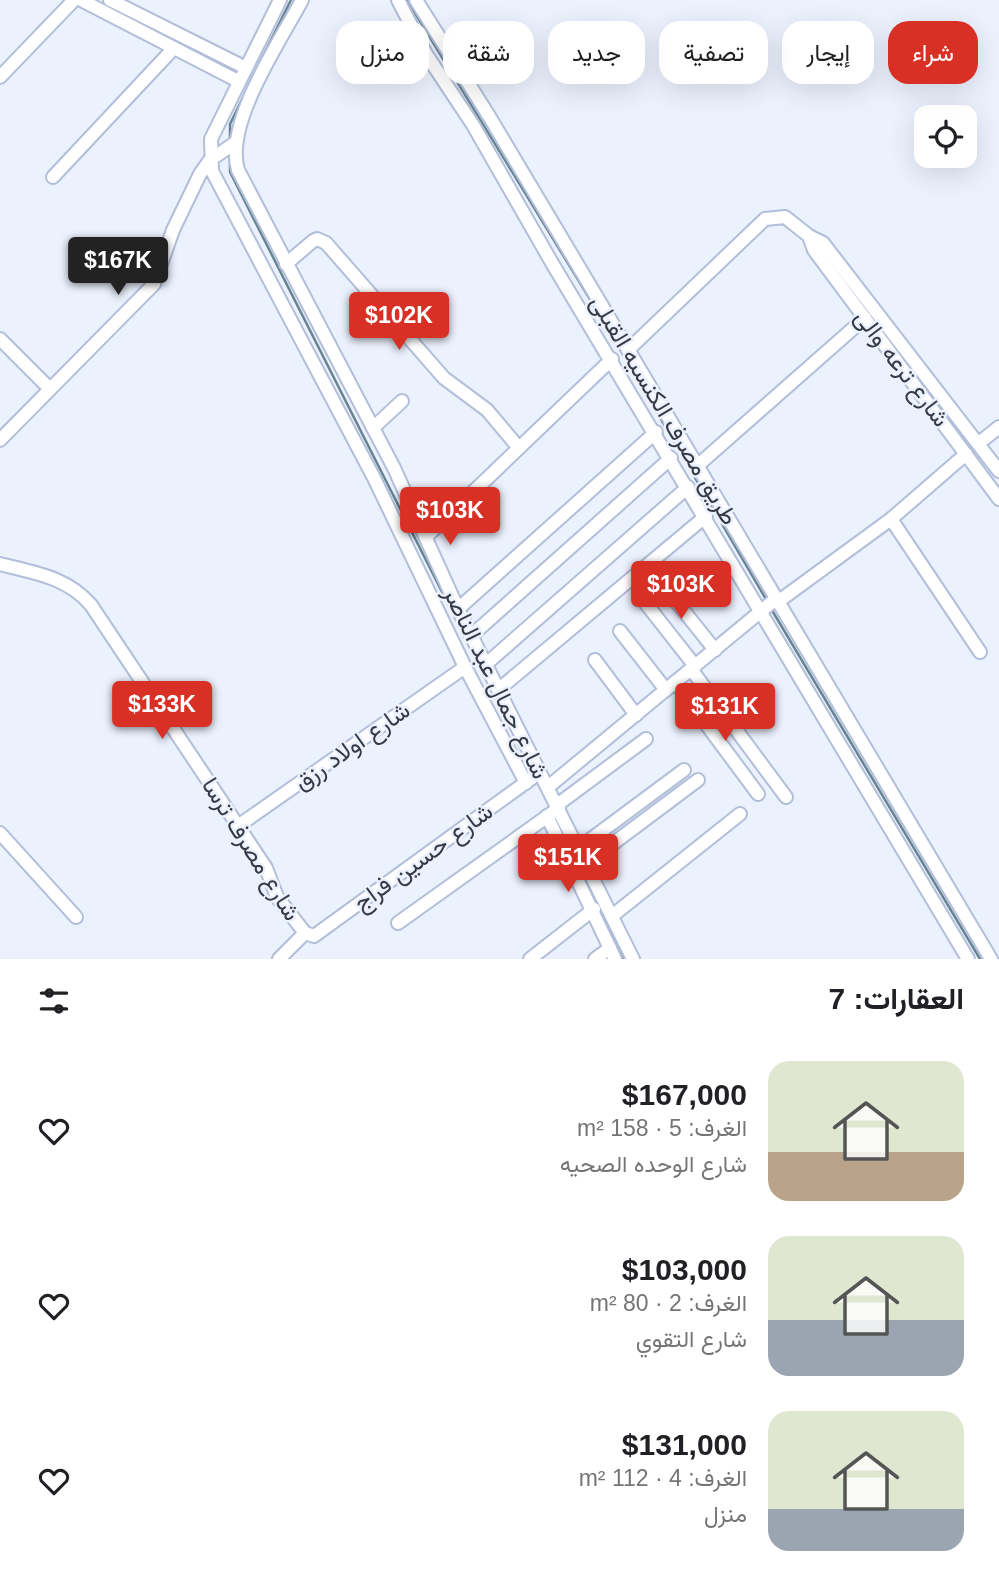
<!DOCTYPE html>
<html lang="ar">
<meta charset="utf-8">
<style>
:root{--surface:#fff;--page:#f2f2f2;--text:#202124;--muted:#757577;--accent:#d93025}
body{margin:0;font-family:Helvetica,Vazirmatn,sans-serif;background:var(--page);color:var(--text);direction:rtl;height:100vh;display:flex;flex-direction:column;font-size:26px;white-space:nowrap}
*{box-sizing:border-box;margin:0}
p{font-size:23px;color:var(--muted)}
.icon{flex:none;width:38px;height:38px;fill:none;stroke:currentColor;stroke-width:2;stroke-linecap:round;stroke-linejoin:round}
.map{position:relative;height:959px;overflow:hidden;direction:ltr}
.details{display:flex;flex-direction:column;background:var(--surface);flex:1}
.details>*{flex:none}
.top-card{position:absolute;left:21px;top:21px;width:957px;height:63px;direction:rtl;display:flex;gap:14px}
.fabs{position:absolute;left:914px;top:105px;display:grid;gap:14px}
.fabs a{display:grid;place-items:center;width:63px;height:63px;border-radius:14px;background:var(--surface);box-shadow:0 7px 28px #0002;font-size:35px}
.price{position:absolute;translate:-50% -60px;padding:0 16px;border-radius:7px;background:var(--accent);color:#fff;font-size:23px;line-height:46px;filter:drop-shadow(0 2px 4px #0008)}
.price::after{content:'';position:absolute;left:50%;top:42px;width:21px;height:16px;margin-left:-10px;background:inherit;clip-path:polygon(0 0,100% 0,50% 100%)}
.price.current{background:#222;color:#fff}
ul{padding:0;list-style:none}
li{display:flex;align-items:center;gap:21px;height:175px;padding:0 35px}
li span{display:grid;place-items:center;flex:none;width:196px;height:140px;border-radius:21px;color:#555}
li>.icon{margin-inline-start:auto}
span .icon{width:84px;height:84px;fill:#fffc;stroke-width:1}
li b{font-size:30px}
h2{display:flex;justify-content:space-between;align-items:center;height:84px;padding:0 35px;font-size:30px}
.tag{padding:0 24px;border-radius:21px;background:var(--surface);box-shadow:0 7px 28px #0002;font-size:24px;line-height:63px}
.tag.current{background:var(--accent);color:#fff}
.map>svg:first-child{display:block}
</style>
<div class="map">
<svg width="999" height="959" viewBox="0 0 999 959">
<rect width="100%" height="100%" fill="#ebf1fd"/>
<g fill="none" stroke-linecap="round" stroke-linejoin="round">
<g stroke="#678591" stroke-width="2.5">
<polyline points="407,0 610,332 767,601"/>
<polyline points="258,66 291,0"/>
<polyline points="230,140 230,124 251,81"/>
<polyline points="230,153 230,172 534,774"/>
<polyline points="770,607 980,959"/>
<polyline points="537,780 551,809"/>
<polyline points="554,815 560,828"/>
<polyline points="579,865 623,959"/>
</g>
<g stroke="#b2beda" stroke-width="16">
<g id="minor">
<polyline points="81,0 238,81"/>
<polyline points="110,0 244,67"/>
<polyline points="280,0 211,139 212,171 374,478 465,667 526,783"/>
<path d="M302,0C280,42 224,123 238,170L394,468L458,609L633,959"/>
<polyline points="398,0 426,54 473,125 552,263 968,959"/>
<polyline points="416,0 489,116 991,959"/>
<polyline points="0,77 74,0"/>
<polyline points="53,177 174,48"/>
<polyline points="809,236 814,250 999,499"/>
<polyline points="286,264 313,241 317,239 326,243 444,378 487,410 519,448"/>
<polyline points="0,339 50,389"/>
<polyline points="628,350 765,219 785,217 809,236 823,243 999,471"/>
<polyline points="373,428 402,401"/>
<polyline points="0,440 154,284 173,230 200,174 210,160 235,143"/>
<polyline points="979,443 999,427"/>
<polyline points="697,466 865,318"/>
<polyline points="891,519 980,652"/>
<polyline points="427,536 612,359"/>
<path d="M0,564C35,573 67,577 91,605L266,868L277,897L305,933"/>
<polyline points="667,590 715,650"/>
<polyline points="640,596 695,666"/>
<polyline points="779,601 891,519 966,454"/>
<polyline points="458,609 656,432"/>
<polyline points="620,631 666,690"/>
<polyline points="471,636 671,458"/>
<polyline points="595,660 636,715"/>
<polyline points="485,665 688,487"/>
<polyline points="691,669 786,797"/>
<polyline points="675,682 758,794"/>
<polyline points="498,690 706,516"/>
<polyline points="548,787 777,598"/>
<polyline points="557,805 646,739"/>
<polyline points="547,816 615,959"/>
<polyline points="238,826 465,667"/>
<polyline points="0,833 76,917"/>
<polyline points="579,848 684,770"/>
<polyline points="587,863 698,780"/>
<polyline points="612,916 740,814"/>
<polyline points="398,923 559,808"/>
<polyline points="305,933 314,936 532,778"/>
<polyline points="279,959 305,933"/>
<polyline points="530,959 594,909"/>
<polyline points="595,959 610,948"/>
</g>
</g>
<use href="#minor" stroke="#fff" stroke-width="12"/>
</g>
<g text-anchor="middle" stroke-width="5" stroke-linejoin="round" paint-order="stroke">
<g font-size="24" fill="#353a45" stroke="#ebf1fd">
<text transform="translate(902 368) rotate(53)" y="8">شارع ترعه والى</text>
<text transform="translate(664 410) rotate(59)" y="8">طريق مصرف الكنسيه القبلى</text>
<text transform="translate(496 683) rotate(64)" y="8">شارع جمال عبد الناصر</text>
<text transform="translate(352 746) rotate(-35)" y="8">شارع اولاد رزق</text>
<text transform="translate(251 849) rotate(58)" y="8">شارع مصرف ترسا</text>
<text transform="translate(423 857) rotate(-36)" y="8">شارع حسين فراج</text>
</g>
</g>
</svg>
<div class="fabs">
<a><svg class="icon" aria-label="locate" viewBox="0 0 24 24"><circle cx="12" cy="12" r="6"/><path d="M12 2v4M12 18v4M2 12h4M18 12h4"/></svg></a>
</div>
<b class="price current" style="left:118px;top:297px">$167K</b>
<b class="price" style="left:399px;top:352px">$102K</b>
<b class="price" style="left:450px;top:547px">$103K</b>
<b class="price" style="left:681px;top:621px">$103K</b>
<b class="price" style="left:162px;top:741px">$133K</b>
<b class="price" style="left:725px;top:743px">$131K</b>
<b class="price" style="left:568px;top:894px">$151K</b>
<div class="top-card">
<a class="tag current">شراء</a>
<a class="tag">إيجار</a>
<a class="tag">تصفية</a>
<a class="tag">جديد</a>
<a class="tag">شقة</a>
<a class="tag">منزل</a>
</div>
</div>
<section class="details">
<h2>العقارات: 7<svg class="icon" aria-label="filters" viewBox="0 0 24 24"><path d="M4 7h16M4 17h16"/><circle cx="9" cy="7" r="2"/><circle cx="15" cy="17" r="2"/></svg></h2>
<ul>
<li><span style="background:linear-gradient(#dfe7d0 65%,#b9a48a 0)"><svg class="icon" aria-label="home" viewBox="0 0 24 24"><path d="M3 11l9-7 9 7M6 9v11h12V9"/></svg></span><div><b>$167,000</b><p>الغرف: 5 · 158 m²</p><p>شارع الوحده الصحيه</p></div><svg class="icon" aria-label="heart" viewBox="0 0 24 24"><path d="M12 20l-8-8c-3-5 5-10 8-4 3-6 11-1 8 4z"/></svg></li>
<li><span style="background:linear-gradient(#dfe7d0 60%,#9aa5b1 0)"><svg class="icon" aria-label="home" viewBox="0 0 24 24"><path d="M3 11l9-7 9 7M6 9v11h12V9"/></svg></span><div><b>$103,000</b><p>الغرف: 2 · 80 m²</p><p>شارع التقوي</p></div><svg class="icon" aria-label="heart" viewBox="0 0 24 24"><path d="M12 20l-8-8c-3-5 5-10 8-4 3-6 11-1 8 4z"/></svg></li>
<li><span style="background:linear-gradient(#dfe7d0 70%,#9aa5b1 0)"><svg class="icon" aria-label="home" viewBox="0 0 24 24"><path d="M3 11l9-7 9 7M6 9v11h12V9"/></svg></span><div><b>$131,000</b><p>الغرف: 4 · 112 m²</p><p>منزل</p></div><svg class="icon" aria-label="heart" viewBox="0 0 24 24"><path d="M12 20l-8-8c-3-5 5-10 8-4 3-6 11-1 8 4z"/></svg></li>
</ul>
</section>
